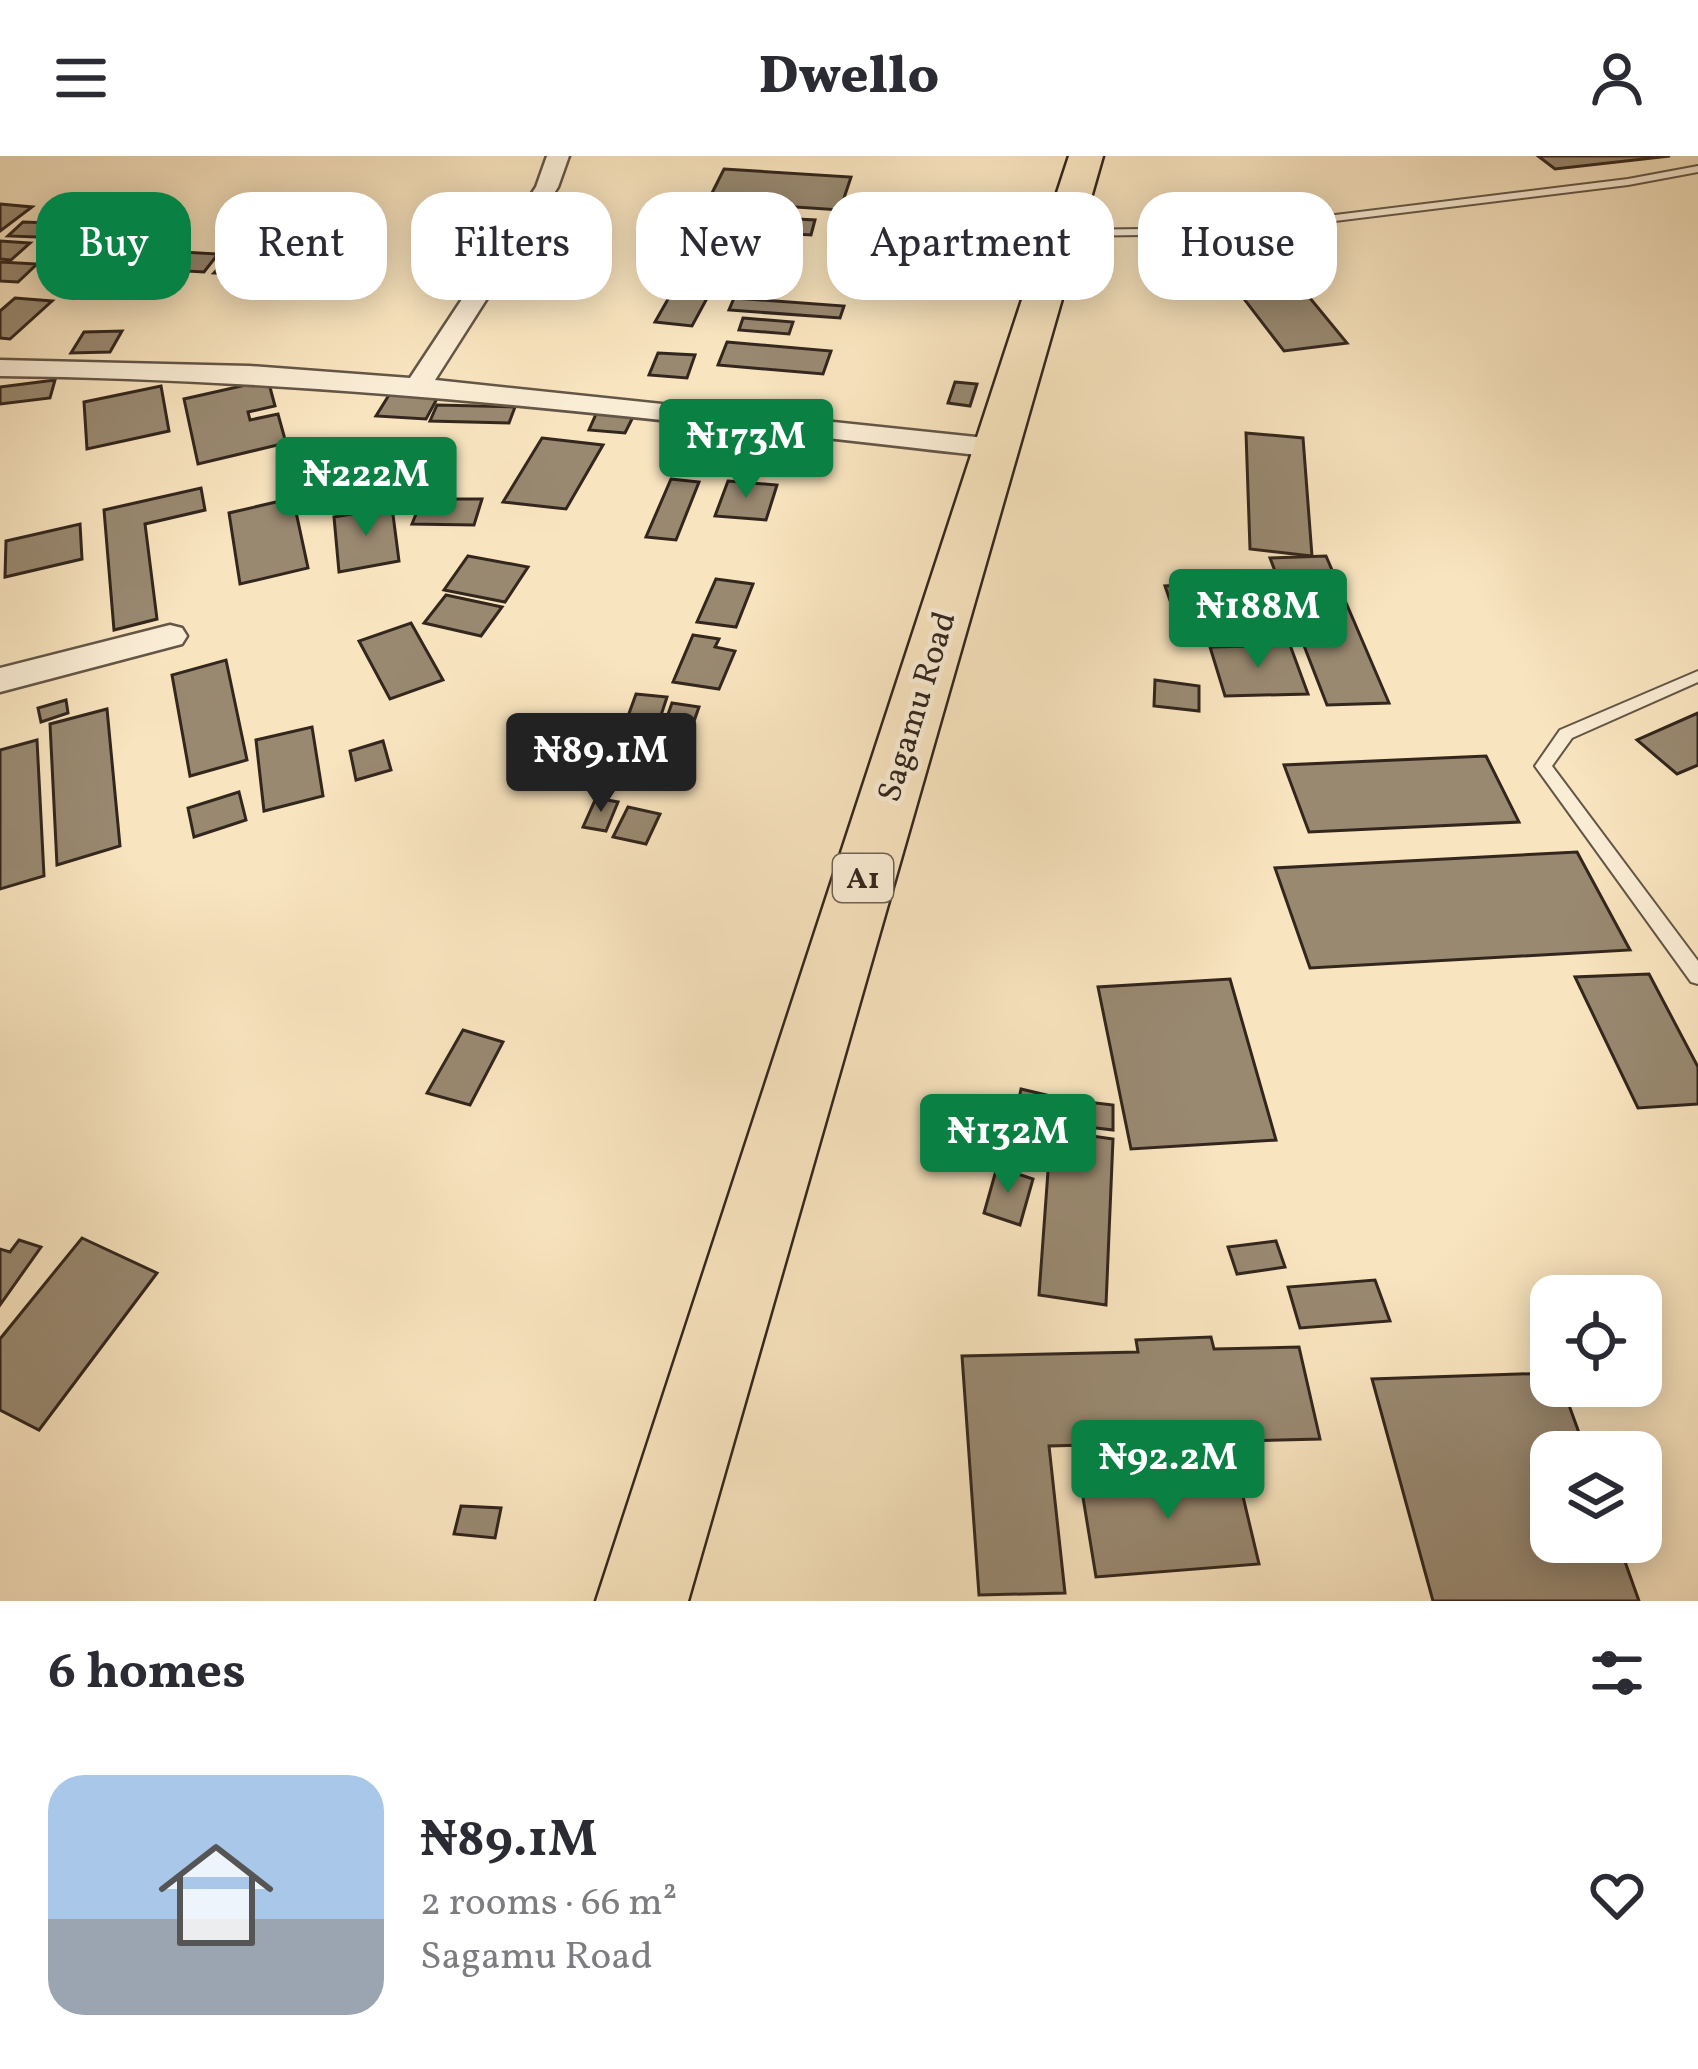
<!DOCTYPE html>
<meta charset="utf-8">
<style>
:root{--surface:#fff;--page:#f2f2f3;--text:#2b2b33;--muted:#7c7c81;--line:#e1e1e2;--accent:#0b8043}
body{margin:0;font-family:Vollkorn,serif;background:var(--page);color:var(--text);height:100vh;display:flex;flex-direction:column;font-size:45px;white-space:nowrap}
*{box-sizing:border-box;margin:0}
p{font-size:39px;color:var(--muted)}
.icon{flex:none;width:66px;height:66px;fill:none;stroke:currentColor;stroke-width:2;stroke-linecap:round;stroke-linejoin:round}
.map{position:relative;height:1445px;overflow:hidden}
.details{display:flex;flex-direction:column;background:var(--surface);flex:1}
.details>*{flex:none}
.banner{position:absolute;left:36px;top:36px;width:1626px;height:108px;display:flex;gap:24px}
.controls{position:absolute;left:1530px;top:1119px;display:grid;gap:24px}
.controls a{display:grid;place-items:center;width:132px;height:132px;border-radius:24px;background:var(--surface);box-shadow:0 6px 30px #0003;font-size:60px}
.price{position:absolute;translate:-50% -102px;padding:0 27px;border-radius:12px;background:var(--accent);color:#fff;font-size:39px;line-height:78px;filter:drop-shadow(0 3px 6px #0008)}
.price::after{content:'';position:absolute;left:50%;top:72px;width:36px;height:27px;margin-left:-18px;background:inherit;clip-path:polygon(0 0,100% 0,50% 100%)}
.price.selected{background:#222;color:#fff}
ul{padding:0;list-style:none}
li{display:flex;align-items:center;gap:36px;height:300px;padding:0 48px}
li+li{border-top:3px solid var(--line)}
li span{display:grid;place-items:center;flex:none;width:336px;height:240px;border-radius:36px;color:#555}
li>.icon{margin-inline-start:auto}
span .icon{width:144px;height:144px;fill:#fffc;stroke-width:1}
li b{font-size:51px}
h2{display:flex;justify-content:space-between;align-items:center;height:144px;padding:0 48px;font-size:51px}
.pill{padding:0 42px;border-radius:36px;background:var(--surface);box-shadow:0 6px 30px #0003;font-size:42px;line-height:108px}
.pill.selected{background:var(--accent);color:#fff}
header{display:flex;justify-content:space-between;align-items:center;height:156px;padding:0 48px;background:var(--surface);font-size:54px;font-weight:800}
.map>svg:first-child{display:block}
</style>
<header><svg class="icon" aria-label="menu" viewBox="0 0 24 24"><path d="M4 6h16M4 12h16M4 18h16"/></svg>Dwello<svg class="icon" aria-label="person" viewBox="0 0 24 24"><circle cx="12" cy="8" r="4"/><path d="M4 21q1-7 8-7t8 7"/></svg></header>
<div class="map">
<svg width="1698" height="1445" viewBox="0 0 1698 1445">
<rect width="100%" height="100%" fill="#f8e4bf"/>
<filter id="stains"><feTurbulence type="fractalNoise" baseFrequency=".00167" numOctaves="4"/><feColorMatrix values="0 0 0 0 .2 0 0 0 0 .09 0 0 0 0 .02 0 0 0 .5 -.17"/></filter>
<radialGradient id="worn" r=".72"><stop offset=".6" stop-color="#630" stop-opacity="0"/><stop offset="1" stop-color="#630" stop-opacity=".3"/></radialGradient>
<g fill="#998971" stroke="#33261d" stroke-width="3">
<polygon points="1538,0 1670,0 1555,13"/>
<polygon points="724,13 851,21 840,54 708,45"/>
<polygon points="0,48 32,51 0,75"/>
<polygon points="699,54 726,56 710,88 683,85"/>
<polygon points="841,57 863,65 855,84 830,82"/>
<polygon points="735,60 815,64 811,79 795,78 787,105 719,101"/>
<polygon points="23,66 78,68 64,82 8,80"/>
<polygon points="1254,74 1347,187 1284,195 1208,96 1200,97 1189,81"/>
<polygon points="0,85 30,87 11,104 0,103"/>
<polygon points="147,94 218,98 204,116 131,112"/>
<polygon points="230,100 297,104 283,121 214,117"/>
<polygon points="0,106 37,108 18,126 0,125"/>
<polygon points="676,129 712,133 692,170 655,166"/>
<polygon points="15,142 52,145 10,183 0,182 0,155"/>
<polygon points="734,142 844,150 840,162 729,154"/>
<polygon points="743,162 793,166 789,178 739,174"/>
<polygon points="122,175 110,196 71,197 84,176"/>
<polygon points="727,186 831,195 823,218 718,209"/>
<polygon points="658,197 695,199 687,222 649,219"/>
<polygon points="55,224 50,242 0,248 0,231"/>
<polygon points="268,224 275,250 248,256 250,264 278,258 286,287 198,308 184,243"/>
<polygon points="955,226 977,228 970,250 948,247"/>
<polygon points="161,230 169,275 87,293 84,246"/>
<polygon points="389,239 438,241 426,263 376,260"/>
<polygon points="437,249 515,251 509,267 430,265"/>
<polygon points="596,258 633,261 625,277 589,274"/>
<polygon points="694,274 731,277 727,290 689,287"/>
<polygon points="1246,277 1303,282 1312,400 1250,393"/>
<polygon points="542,282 603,289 566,353 503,346"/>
<polygon points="398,302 413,334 332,356 320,322"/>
<polygon points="671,323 699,326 676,384 646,381"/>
<polygon points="728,325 777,329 766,364 715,360"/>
<polygon points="201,332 205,354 145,368 157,463 114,474 104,354"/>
<polygon points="293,342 308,412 240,428 229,357"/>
<polygon points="422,343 482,343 474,369 412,368"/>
<polygon points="392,351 399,405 339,416 334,361"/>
<polygon points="80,368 82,403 5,421 6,385"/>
<polygon points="468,400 528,411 505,446 444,434"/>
<polygon points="1326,400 1389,547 1327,549 1270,402"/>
<polygon points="716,423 753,428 736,471 697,466"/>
<polygon points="1231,427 1254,485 1185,488 1165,430"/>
<polygon points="446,439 502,451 481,480 424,467"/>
<polygon points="411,467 443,524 390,543 359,485"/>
<polygon points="693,479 719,483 715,491 735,495 719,533 673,526"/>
<polygon points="1290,489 1308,538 1225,540 1210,491"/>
<polygon points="226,504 247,604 190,620 172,519"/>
<polygon points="1155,524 1199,530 1199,555 1154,550"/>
<polygon points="636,538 667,541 647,602 614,599"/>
<polygon points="66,544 68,557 41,566 38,552"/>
<polygon points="672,547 699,551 693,568 666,564"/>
<polygon points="107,553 120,690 57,709 50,568"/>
<polygon points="1698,557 1698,609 1677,618 1637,584"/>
<polygon points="312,571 323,640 264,655 256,584"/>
<polygon points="668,571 693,576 680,601 655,595"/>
<polygon points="37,584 44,720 0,733 0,594"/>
<polygon points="383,585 391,614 356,624 350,595"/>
<polygon points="1486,600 1519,666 1309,676 1284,609"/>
<polygon points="239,636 246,664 194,681 188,652"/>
<polygon points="596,642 618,646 606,675 583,671"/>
<polygon points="628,651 660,658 646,688 613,681"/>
<polygon points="1577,696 1630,794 1310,812 1275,712"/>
<polygon points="1649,818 1698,911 1698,948 1638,952 1575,821"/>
<polygon points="1230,823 1276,984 1131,993 1098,831"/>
<polygon points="463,874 503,886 470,949 427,937"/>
<polygon points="1021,933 1046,939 1041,968 1015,961"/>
<polygon points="1054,942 1113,949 1113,974 1054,967"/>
<polygon points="1005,972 1037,979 1031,1012 999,1005"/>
<polygon points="1051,974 1113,983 1106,1149 1039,1139"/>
<polygon points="997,1011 1033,1023 1020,1069 984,1057"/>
<polygon points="82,1082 157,1117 39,1274 0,1254 0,1183"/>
<polygon points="19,1084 41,1091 0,1149 0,1093 10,1096"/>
<polygon points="1276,1085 1285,1111 1237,1118 1228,1091"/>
<polygon points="1375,1124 1390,1165 1300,1172 1288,1131"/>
<polygon points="1211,1181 1214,1193 1299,1191 1320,1283 1049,1290 1065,1437 979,1439 962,1200 1138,1196 1136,1184"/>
<polygon points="1551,1217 1551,1230 1562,1230 1586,1296 1551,1296 1551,1386 1618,1386 1639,1445 1433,1445 1372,1223"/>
<polygon points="1236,1311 1259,1408 1096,1421 1080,1323"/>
<polygon points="461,1350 501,1352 495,1382 454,1378"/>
</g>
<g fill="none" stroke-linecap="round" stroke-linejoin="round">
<g stroke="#645646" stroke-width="4">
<g id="service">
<polygon points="1698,10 1698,16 1628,29 1230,78 1062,80 1057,77 1062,74 1230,72 1628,23"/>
<polygon points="1698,515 1698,526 1572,582 1552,610 1698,805 1698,828 1691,826 1535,610 1560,574"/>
</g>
</g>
<g stroke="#645646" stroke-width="5">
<g id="minor">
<path d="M547,0H569L558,31L435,224L995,283L1009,292L995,301C664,264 334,223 0,220V204L249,210L410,222L536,31Z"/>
<polygon points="170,469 182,472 187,480 182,488 0,536 0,512"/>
</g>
</g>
<g stroke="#33261d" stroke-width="5">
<polygon id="trunk" points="1069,0 1103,0 688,1445 596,1445"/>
</g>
<use href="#service" fill="#faedd5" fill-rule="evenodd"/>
<use href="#minor" fill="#faedd5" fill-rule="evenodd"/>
<use href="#trunk" fill="#f8e4bf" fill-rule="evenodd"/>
</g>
<g text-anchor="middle" stroke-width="9" stroke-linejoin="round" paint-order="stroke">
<rect fill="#faedd5" stroke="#6f6254" stroke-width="3" x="833" y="698" width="60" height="48" rx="9"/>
<g font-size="30" font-weight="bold" fill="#33261d">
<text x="863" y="732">A1</text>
</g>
<g font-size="33" fill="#33261d" stroke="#faedd5">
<text transform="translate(915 550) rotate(-73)" y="12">Sagamu Road</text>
</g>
</g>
<rect width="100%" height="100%" filter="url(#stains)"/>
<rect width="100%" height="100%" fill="url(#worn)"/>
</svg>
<div class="controls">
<a><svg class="icon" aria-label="locate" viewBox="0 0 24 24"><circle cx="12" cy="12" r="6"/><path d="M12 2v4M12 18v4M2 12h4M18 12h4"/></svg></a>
<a><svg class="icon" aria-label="layers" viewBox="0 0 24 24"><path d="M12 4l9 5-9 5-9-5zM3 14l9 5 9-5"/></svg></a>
</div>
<b class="price" style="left:746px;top:345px">₦173M</b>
<b class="price" style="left:366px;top:383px">₦222M</b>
<b class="price" style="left:1258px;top:515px">₦188M</b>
<b class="price selected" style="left:601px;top:659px">₦89.1M</b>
<b class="price" style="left:1008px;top:1040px">₦132M</b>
<b class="price" style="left:1168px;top:1366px">₦92.2M</b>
<div class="banner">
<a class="pill selected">Buy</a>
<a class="pill">Rent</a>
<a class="pill">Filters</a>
<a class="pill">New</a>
<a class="pill">Apartment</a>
<a class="pill">House</a>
</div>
</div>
<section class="details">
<h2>6 homes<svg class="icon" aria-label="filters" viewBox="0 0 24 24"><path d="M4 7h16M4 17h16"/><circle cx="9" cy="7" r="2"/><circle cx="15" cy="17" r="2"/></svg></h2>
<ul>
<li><span style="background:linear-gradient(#a9c7e8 60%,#9aa5b1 0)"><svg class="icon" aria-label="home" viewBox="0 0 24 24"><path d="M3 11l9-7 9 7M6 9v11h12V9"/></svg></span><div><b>₦89.1M</b><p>2 rooms · 66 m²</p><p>Sagamu Road</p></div><svg class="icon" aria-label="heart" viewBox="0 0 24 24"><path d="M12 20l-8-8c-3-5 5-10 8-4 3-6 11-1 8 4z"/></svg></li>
</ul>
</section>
